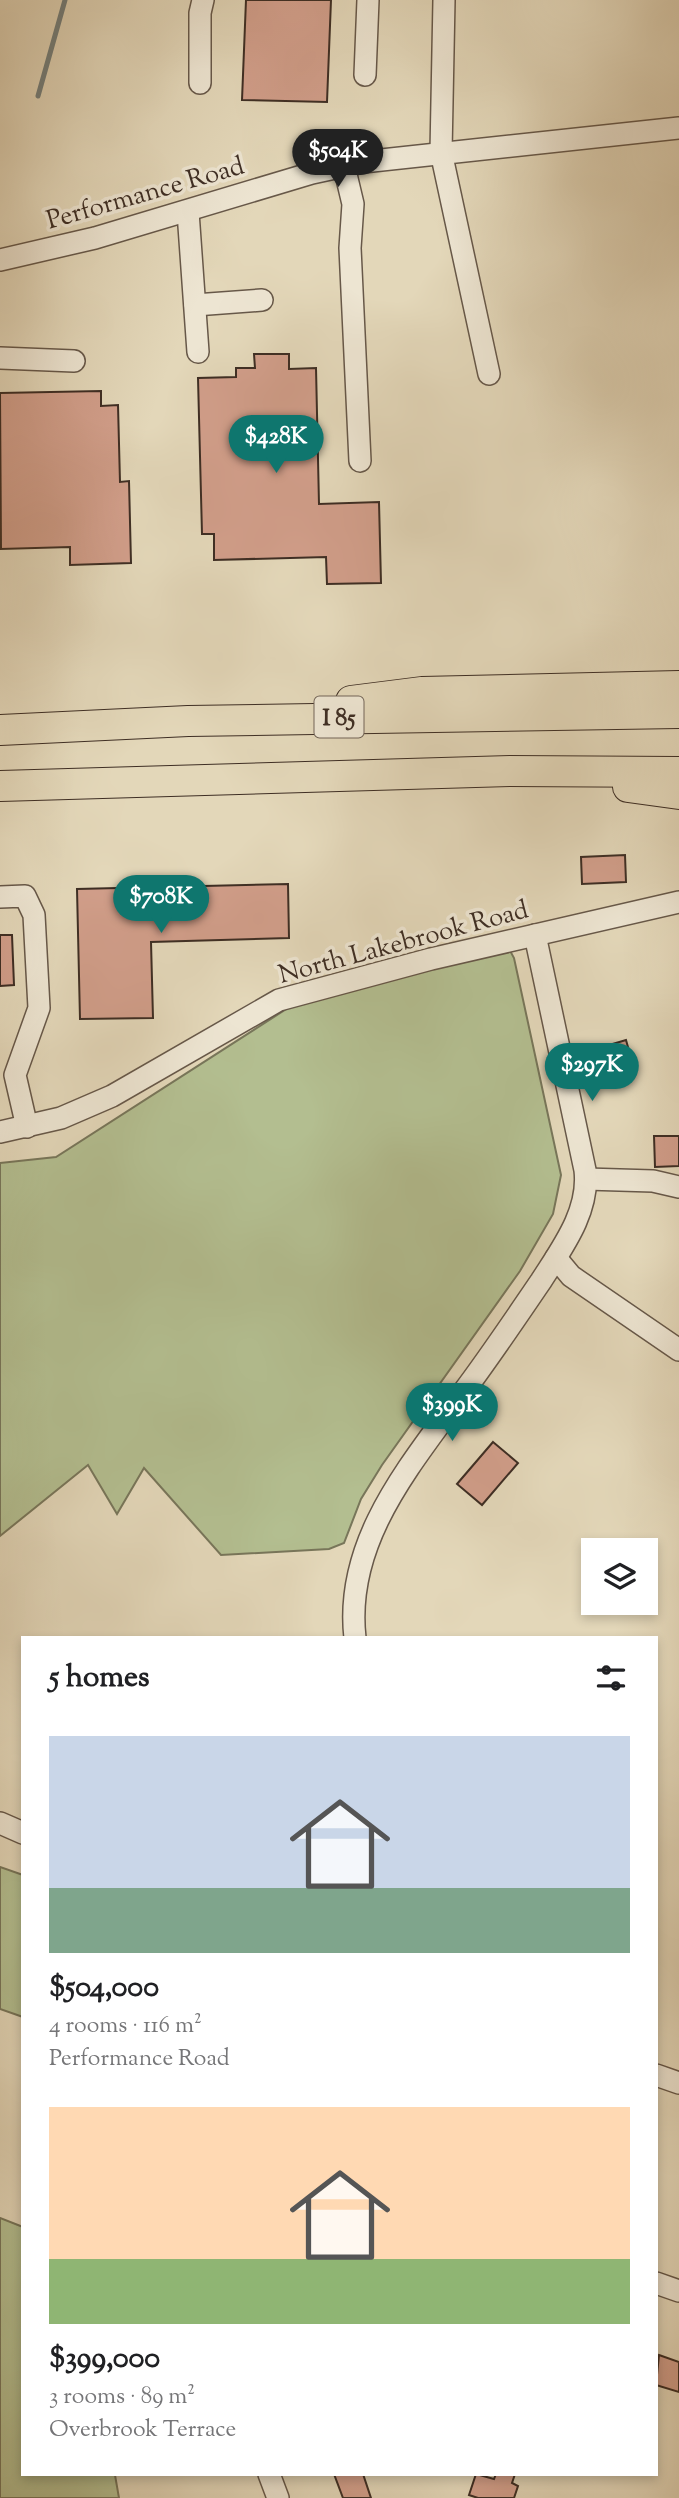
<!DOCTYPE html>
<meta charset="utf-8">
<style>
:root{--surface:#fff;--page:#f2f2f2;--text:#202124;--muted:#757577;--accent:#0f766e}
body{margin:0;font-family:"Sorts Mill Goudy",serif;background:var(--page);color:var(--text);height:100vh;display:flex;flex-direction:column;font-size:26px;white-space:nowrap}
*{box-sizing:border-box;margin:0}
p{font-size:23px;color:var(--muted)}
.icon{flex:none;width:38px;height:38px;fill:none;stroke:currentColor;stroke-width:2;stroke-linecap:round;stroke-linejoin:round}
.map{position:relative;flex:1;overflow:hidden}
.side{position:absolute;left:21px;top:1636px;width:637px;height:840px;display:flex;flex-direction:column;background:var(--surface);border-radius:0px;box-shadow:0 4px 10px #0003}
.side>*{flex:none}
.controls{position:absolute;left:581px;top:1538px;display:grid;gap:14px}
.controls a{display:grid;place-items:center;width:77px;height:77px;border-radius:0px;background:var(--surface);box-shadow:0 4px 10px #0003;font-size:35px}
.price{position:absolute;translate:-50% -60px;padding:0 16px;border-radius:24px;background:var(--accent);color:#fff;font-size:23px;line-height:46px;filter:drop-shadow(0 2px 4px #0008)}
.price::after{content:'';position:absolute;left:50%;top:42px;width:21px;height:16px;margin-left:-10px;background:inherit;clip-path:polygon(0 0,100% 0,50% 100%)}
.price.active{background:#222;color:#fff}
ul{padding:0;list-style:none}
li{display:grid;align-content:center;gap:14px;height:371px;padding:0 28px}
li span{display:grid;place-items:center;height:217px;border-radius:0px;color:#555}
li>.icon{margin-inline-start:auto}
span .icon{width:126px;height:126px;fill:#fffc;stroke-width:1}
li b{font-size:30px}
h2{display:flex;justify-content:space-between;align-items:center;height:84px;padding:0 28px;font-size:30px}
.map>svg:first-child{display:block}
</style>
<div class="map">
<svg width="679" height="2498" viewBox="0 0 679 2498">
<rect width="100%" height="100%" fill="#e3d7b9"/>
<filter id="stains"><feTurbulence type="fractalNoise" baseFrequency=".00286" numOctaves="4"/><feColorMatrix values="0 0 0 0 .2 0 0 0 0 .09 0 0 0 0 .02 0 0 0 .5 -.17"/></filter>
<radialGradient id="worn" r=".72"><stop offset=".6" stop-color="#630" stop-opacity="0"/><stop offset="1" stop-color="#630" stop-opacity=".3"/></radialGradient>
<g fill="#b3be90" stroke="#78765a" stroke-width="2">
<polygon points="508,947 514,958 561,1175 553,1214 520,1271 382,1465 361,1499 344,1543 329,1549 221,1555 144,1468 117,1514 88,1465 0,1536 0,1163 56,1157 305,997"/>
<polygon points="0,1867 23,1875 23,2017 0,2009"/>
<polygon points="0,2218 23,2227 23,2474 115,2475 119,2498 0,2498"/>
</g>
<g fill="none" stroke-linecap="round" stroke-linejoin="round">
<polyline stroke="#74807d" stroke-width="5" points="38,96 65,0"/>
</g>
<g fill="#d19e8a" stroke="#3e2e24" stroke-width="2">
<polygon points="246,0 331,0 327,102 242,100"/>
<polygon points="254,354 289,354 289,369 316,368 319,504 379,502 381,583 327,584 326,557 214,560 214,534 202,534 198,378 236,377 236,368 255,368"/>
<polygon points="101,391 101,406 118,405 120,482 129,481 131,563 70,565 70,547 1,549 0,393"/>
<polygon points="625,855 626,882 582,884 581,857"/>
<polygon points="288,884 289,938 151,942 153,1018 80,1019 77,889"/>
<polygon points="0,935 12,935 14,985 0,986"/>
<polygon points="626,1040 633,1065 607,1073 599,1048"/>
<polygon points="654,1136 679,1136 679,1166 655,1167"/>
<polygon points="493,1442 518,1463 482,1505 457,1484"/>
<polygon points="659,2355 679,2362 679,2392 656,2385"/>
<polygon points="334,2474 363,2474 371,2498 343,2498"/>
<polygon points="476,2474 494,2479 496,2474 515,2474 512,2483 518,2486 514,2498 478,2498 469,2495"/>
</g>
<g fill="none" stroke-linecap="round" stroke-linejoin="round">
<g stroke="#675849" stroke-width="24">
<g id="minor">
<polyline points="444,0 441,152 489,374"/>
<polyline points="365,75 368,0"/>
<polyline points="200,83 200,13 203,0"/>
<polyline points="344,166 353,204 350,248 360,461"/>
<polyline points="188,212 198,352"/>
<polyline points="0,260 95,238 312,173 363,162 679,128"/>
<polyline points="195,305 262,300"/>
<polyline points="0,358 74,361"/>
<polyline points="0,897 25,896 34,915 39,1008 15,1075 27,1127"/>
<polyline points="0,1132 61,1118 112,1096 279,1000 431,959 679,902"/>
<polyline points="586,1179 653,1181 679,1187"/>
<polyline points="556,1258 571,1276 679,1350"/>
<path d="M355,1638C344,1542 409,1467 461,1395C489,1358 515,1319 541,1281C562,1248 590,1211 585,1170L535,935"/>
<polyline points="0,1823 23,1833"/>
<polyline points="656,2075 679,2083"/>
<polyline points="656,2283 679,2291"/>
<polyline points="269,2474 278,2498"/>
</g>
</g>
<g stroke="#3e2e24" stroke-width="32">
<g id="highway">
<polyline points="351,701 422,692 679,686"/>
<polyline points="0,730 188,721 679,713"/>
<polyline points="0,786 510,771 679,772"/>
<polyline points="628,787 679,794"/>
</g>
</g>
<use href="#minor" stroke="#ede5d2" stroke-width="21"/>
<use href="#highway" stroke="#e3d7b9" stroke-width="30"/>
</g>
<g text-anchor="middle" stroke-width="7" stroke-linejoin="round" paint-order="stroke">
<rect fill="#ede5d2" stroke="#726558" stroke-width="2" x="314.5" y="696.5" width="49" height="41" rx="5"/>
<g font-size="24" font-weight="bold" fill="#3e2e24">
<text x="339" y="725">I 85</text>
</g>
<g font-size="26" fill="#3e2e24" stroke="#ede5d2">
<text transform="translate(145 192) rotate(-16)" y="9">Performance Road</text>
<text transform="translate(403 941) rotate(-15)" y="9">North Lakebrook Road</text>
</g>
</g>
<rect width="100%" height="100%" filter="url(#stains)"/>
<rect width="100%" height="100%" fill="url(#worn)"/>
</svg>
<div class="controls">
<a><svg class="icon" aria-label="layers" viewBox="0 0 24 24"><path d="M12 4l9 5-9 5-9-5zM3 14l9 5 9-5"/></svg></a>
</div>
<b class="price active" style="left:338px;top:189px">$504K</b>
<b class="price" style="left:276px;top:475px">$428K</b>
<b class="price" style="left:161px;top:935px">$708K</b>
<b class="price" style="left:592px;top:1103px">$297K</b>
<b class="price" style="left:452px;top:1443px">$399K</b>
<section class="side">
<h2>5 homes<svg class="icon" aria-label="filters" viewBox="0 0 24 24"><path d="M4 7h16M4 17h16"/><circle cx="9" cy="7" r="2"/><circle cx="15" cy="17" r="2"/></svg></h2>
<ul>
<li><span style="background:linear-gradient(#c9d6e8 70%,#7fa58c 0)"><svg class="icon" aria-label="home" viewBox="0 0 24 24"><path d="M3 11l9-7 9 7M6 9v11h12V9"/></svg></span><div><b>$504,000</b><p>4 rooms · 116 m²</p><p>Performance Road</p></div></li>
<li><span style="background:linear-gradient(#ffd9b3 70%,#8fb573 0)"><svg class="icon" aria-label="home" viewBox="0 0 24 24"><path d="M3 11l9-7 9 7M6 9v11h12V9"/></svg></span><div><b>$399,000</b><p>3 rooms · 89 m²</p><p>Overbrook Terrace</p></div></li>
</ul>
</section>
</div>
